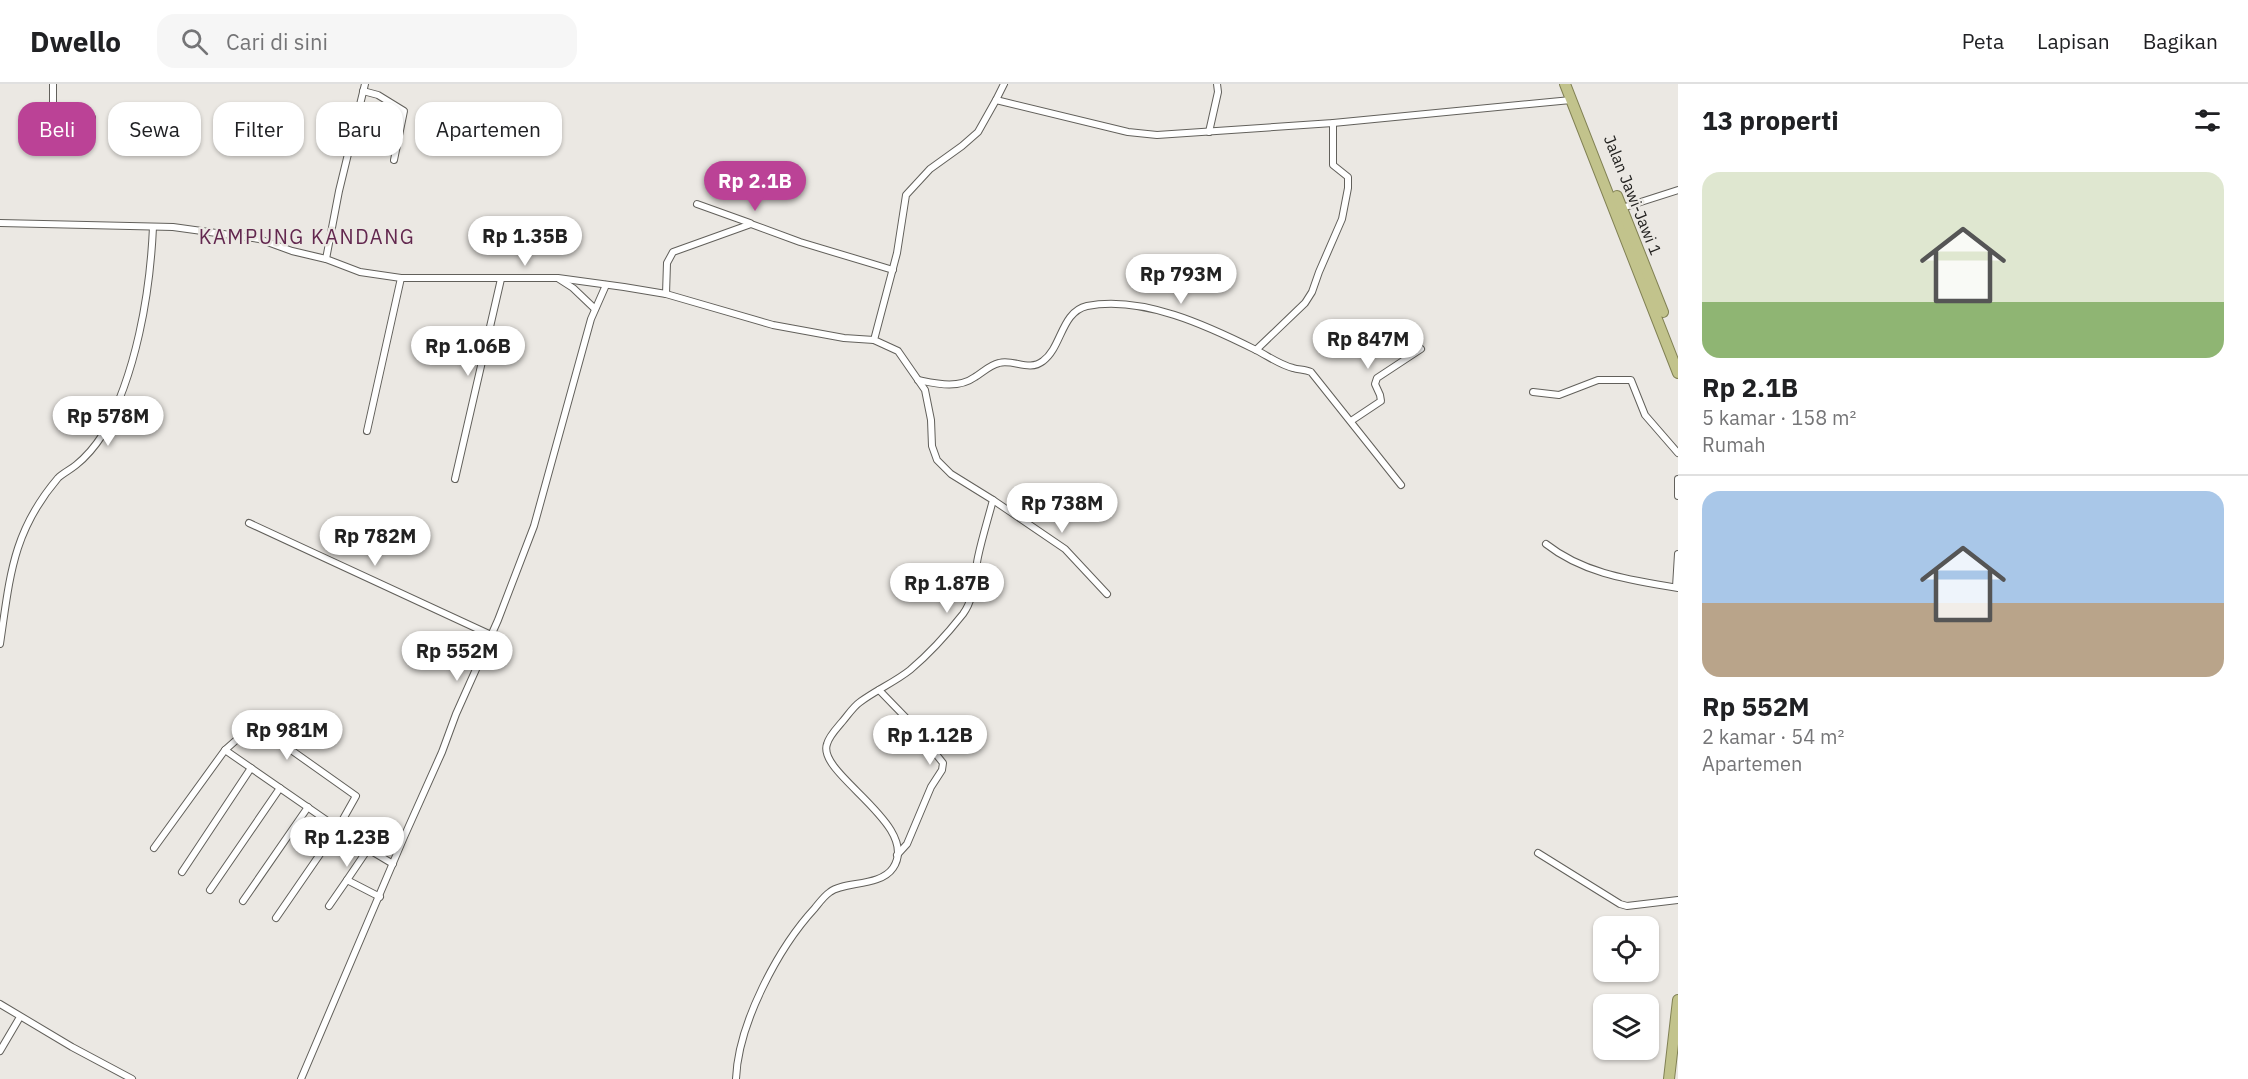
<!DOCTYPE html>
<html lang="id">
<meta charset="utf-8">
<style>
:root{--surface:#fff;--page:#f6f6f6;--text:#202124;--muted:#757577;--line:#e0e0e0;--accent:#bb4296}
body{margin:0;font-family:"IBM Plex Sans",sans-serif;background:var(--page);color:var(--text);height:100vh;display:flex;flex-direction:column;font-size:22px;white-space:nowrap}
*{box-sizing:border-box;margin:0}
p{font-size:20px;color:var(--muted)}
.icon{flex:none;width:33px;height:33px;fill:none;stroke:currentColor;stroke-width:2;stroke-linecap:round;stroke-linejoin:round}
.map{position:relative;flex:1;overflow:hidden}
.panel{display:flex;flex-direction:column;background:var(--surface);width:570px}
.panel>*{flex:none}
.top-card{position:absolute;left:18px;top:18px;width:570px;height:54px;display:flex;gap:12px}
.buttons{position:absolute;left:1593px;top:832px;display:grid;gap:12px}
.buttons a{display:grid;place-items:center;width:66px;height:66px;border-radius:12px;background:var(--surface);box-shadow:0 2px 4px #0004;font-size:30px}
.price{position:absolute;translate:-50% -51px;padding:0 14px;border-radius:21px;background:#fff;color:#222;font-size:20px;line-height:39px;filter:drop-shadow(0 2px 3px #0008)}
.price::after{content:'';position:absolute;left:50%;top:36px;width:18px;height:14px;margin-left:-9px;background:inherit;clip-path:polygon(0 0,100% 0,50% 100%)}
.price.on{background:var(--accent);color:#fff}
ul{padding:0;list-style:none}
li{display:grid;align-content:center;gap:12px;height:318px;padding:0 24px}
li+li{border-top:2px solid var(--line)}
li span{display:grid;place-items:center;height:186px;border-radius:18px;color:#555}
li>.icon{margin-inline-start:auto}
span .icon{width:108px;height:108px;fill:#fffc;stroke-width:1}
li b{font-size:26px}
h2{display:flex;justify-content:space-between;align-items:center;height:72px;padding:0 24px;font-size:26px}
.pill{padding:0 21px;border-radius:18px;background:var(--surface);box-shadow:0 2px 4px #0004;font-size:21px;line-height:54px}
.pill.on{background:var(--accent);color:#fff}
header{display:flex;align-items:center;gap:36px;box-sizing:border-box;height:84px;padding:0 30px;background:var(--surface);border-bottom:2px solid var(--line)}
header strong{font-size:28px}
nav{display:flex;gap:33px;margin-inline-start:auto;font-size:21px}
.search{width:420px;height:54px;background:var(--page);display:flex;align-items:center;gap:15px;box-sizing:border-box;padding:0 21px;border-radius:18px;color:var(--muted);font-size:22px}
main{display:flex;flex:1;min-height:0}
.map>svg:first-child{display:block}
</style>
<header>
<strong>Dwello</strong>
<div class="search"><svg class="icon" aria-label="search" viewBox="0 0 24 24"><circle cx="10" cy="10" r="6"/><path d="M15 15l6 6"/></svg>Cari di sini</div>
<nav><a>Peta</a><a>Lapisan</a><a>Bagikan</a></nav>
</header>
<main>
<div class="map">
<svg width="1678" height="995" viewBox="0 0 1678 995">
<rect width="100%" height="100%" fill="#ebe8e3"/>
<g fill="none" stroke-linecap="round" stroke-linejoin="round">
<g stroke="#62605b" stroke-width="8">
<g id="minor">
<polyline points="53,0 53,26 92,34"/>
<polyline points="365,0 339,107 326,175 360,188 401,194 558,194 624,203 666,210 773,241 844,254 874,256"/>
<polyline points="1004,0 996,16 1128,48 1157,51 1333,39 1571,16"/>
<polyline points="363,7 378,11 404,27 394,76"/>
<polyline points="1209,48 1218,8 1217,0"/>
<polyline points="697,120 750,139"/>
<polyline points="1622,124 1678,106"/>
<polyline points="0,139 173,143 259,155 292,167 326,175"/>
<polyline points="559,195 573,204 595,225"/>
<polyline points="666,210 667,179 673,168 751,140 800,158 893,186"/>
<polyline points="1256,266 1305,219 1312,208 1319,188 1342,135 1348,104 1348,93 1333,81 1333,39"/>
<path d="M918,296C938,300 958,305 975,293C983,288 990,281 999,279C1014,275 1029,288 1043,277C1062,263 1061,228 1087,222C1142,211 1208,242 1256,266C1268,272 1280,281 1293,284C1299,286 1305,285 1311,288L1401,401"/>
<polyline points="1533,308 1559,311 1598,296 1631,296 1645,331 1678,369"/>
<polyline points="1351,337 1381,317 1380,311 1375,300 1377,294 1421,265"/>
<polyline points="367,347 401,194"/>
<polyline points="455,395 501,195"/>
<polyline points="1678,395 1678,412"/>
<polyline points="993,416 1065,465 1107,510"/>
<polyline points="249,439 491,551"/>
<path d="M1546,460C1584,490 1631,496 1678,504"/>
<polyline points="1676,503 1678,470"/>
<path d="M0,560C10,493 12,448 58,394C63,389 70,386 76,381C86,373 96,361 103,350C136,290 150,211 153,143"/>
<polyline points="879,606 912,640 943,679 942,686 931,703 907,760 897,771"/>
<polyline points="225,666 251,643 260,644 356,712 338,744 276,834"/>
<polyline points="154,764 225,666 368,765 347,796"/>
<polyline points="368,765 393,780"/>
<polyline points="1538,769 1620,820 1627,822 1678,816"/>
<polyline points="182,788 251,684"/>
<polyline points="210,806 280,704"/>
<polyline points="243,817 308,723"/>
<polyline points="329,822 347,796 380,813"/>
<polyline points="0,920 72,963 132,995"/>
<polyline points="0,967 20,933"/>
<polyline points="301,995 404,753 442,668 456,630 498,536 534,442 591,235 606,201"/>
<path d="M736,995C738,940 778,864 815,824C819,819 824,812 830,808C844,797 880,803 893,784C922,741 816,690 827,660C829,652 837,644 842,638C848,631 853,623 860,618C876,606 895,598 910,586C929,570 948,549 963,530C975,514 974,492 978,473C982,454 988,435 993,416L951,390L937,376L932,362L931,336L925,306L898,267L874,256L897,169L906,111L930,85L962,62L978,48L996,16"/>
</g>
</g>
<g stroke="#818154" stroke-width="12">
<g id="trunk">
<polyline points="1565,0 1678,289"/>
<polyline points="1617,112 1663,228"/>
<polyline points="1669,995 1678,916"/>
</g>
</g>
<use href="#minor" stroke="#fff" stroke-width="6"/>
<use href="#trunk" stroke="#c2c38c" stroke-width="10"/>
</g>
<g text-anchor="middle" stroke-width="5" stroke-linejoin="round" paint-order="stroke">
<g font-size="16" fill="#242321" stroke="#ebe8e3">
<text transform="translate(1633 111) rotate(68)" y="6">Jalan Jawi-Jawi 1</text>
</g>
<g font-size="20" letter-spacing="1.5" fill="#62274e" stroke="#ebe8e3">
<text x="307" y="160">KAMPUNG KANDANG</text>
</g>
</g>
</svg>
<div class="buttons">
<a><svg class="icon" aria-label="locate" viewBox="0 0 24 24"><circle cx="12" cy="12" r="6"/><path d="M12 2v4M12 18v4M2 12h4M18 12h4"/></svg></a>
<a><svg class="icon" aria-label="layers" viewBox="0 0 24 24"><path d="M12 4l9 5-9 5-9-5zM3 14l9 5 9-5"/></svg></a>
</div>
<b class="price on" style="left:755px;top:128px">Rp 2.1B</b>
<b class="price" style="left:525px;top:183px">Rp 1.35B</b>
<b class="price" style="left:1181px;top:221px">Rp 793M</b>
<b class="price" style="left:1368px;top:286px">Rp 847M</b>
<b class="price" style="left:468px;top:293px">Rp 1.06B</b>
<b class="price" style="left:108px;top:363px">Rp 578M</b>
<b class="price" style="left:1062px;top:450px">Rp 738M</b>
<b class="price" style="left:375px;top:483px">Rp 782M</b>
<b class="price" style="left:947px;top:530px">Rp 1.87B</b>
<b class="price" style="left:457px;top:598px">Rp 552M</b>
<b class="price" style="left:287px;top:677px">Rp 981M</b>
<b class="price" style="left:930px;top:682px">Rp 1.12B</b>
<b class="price" style="left:347px;top:784px">Rp 1.23B</b>
<div class="top-card">
<a class="pill on">Beli</a>
<a class="pill">Sewa</a>
<a class="pill">Filter</a>
<a class="pill">Baru</a>
<a class="pill">Apartemen</a>
</div>
</div>
<section class="panel">
<h2>13 properti<svg class="icon" aria-label="filters" viewBox="0 0 24 24"><path d="M4 7h16M4 17h16"/><circle cx="9" cy="7" r="2"/><circle cx="15" cy="17" r="2"/></svg></h2>
<ul>
<li><span style="background:linear-gradient(#dfe7d0 70%,#8fb573 0)"><svg class="icon" aria-label="home" viewBox="0 0 24 24"><path d="M3 11l9-7 9 7M6 9v11h12V9"/></svg></span><div><b>Rp 2.1B</b><p>5 kamar · 158 m²</p><p>Rumah</p></div></li>
<li><span style="background:linear-gradient(#a9c7e8 60%,#b9a48a 0)"><svg class="icon" aria-label="home" viewBox="0 0 24 24"><path d="M3 11l9-7 9 7M6 9v11h12V9"/></svg></span><div><b>Rp 552M</b><p>2 kamar · 54 m²</p><p>Apartemen</p></div></li>
</ul>
</section>
</main>
